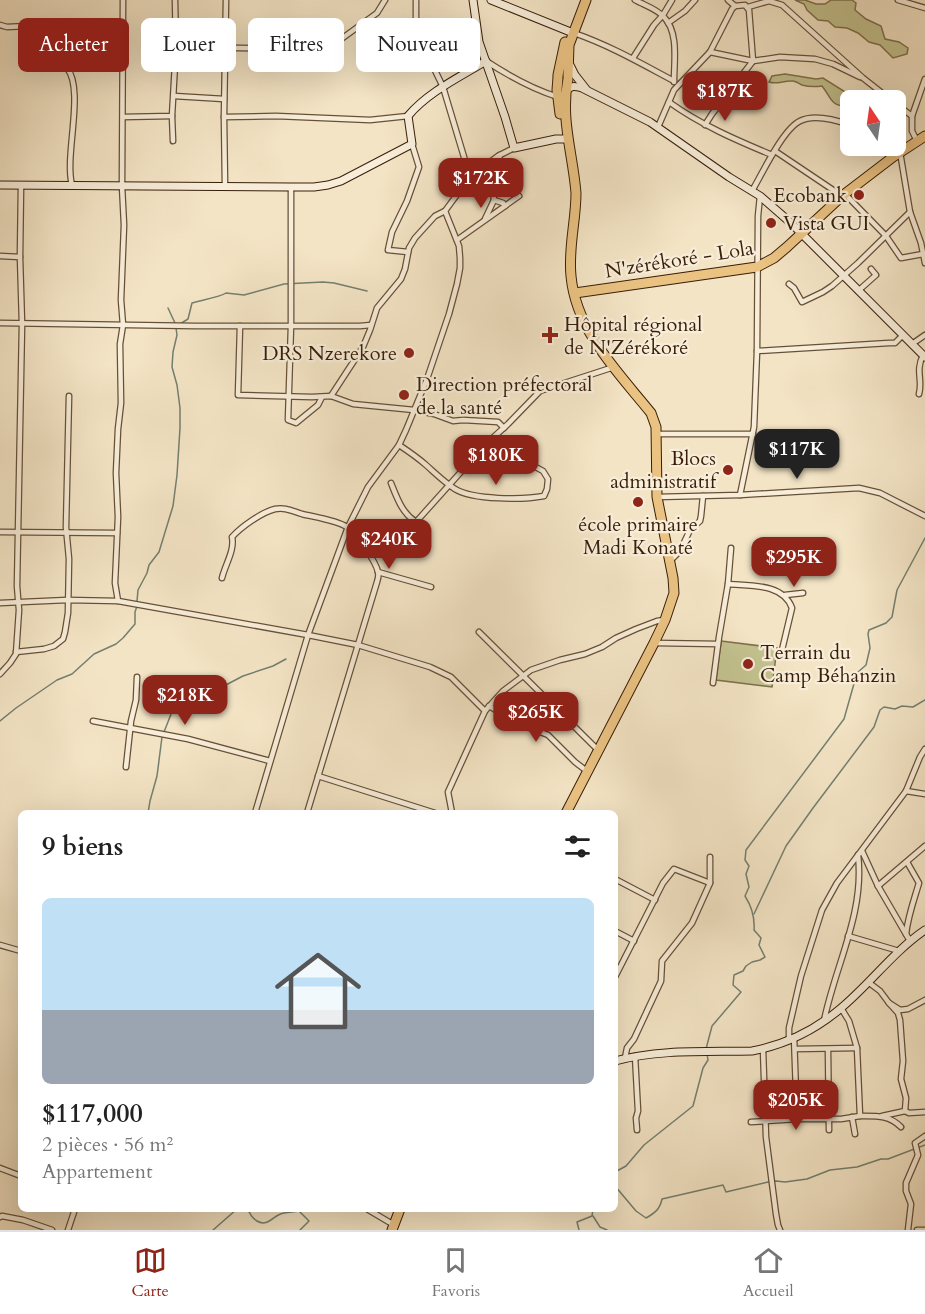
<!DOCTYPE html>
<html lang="fr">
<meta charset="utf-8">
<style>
:root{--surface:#fff;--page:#f6f6f6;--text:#222;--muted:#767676;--line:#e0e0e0;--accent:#8f2418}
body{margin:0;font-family:Cardo,serif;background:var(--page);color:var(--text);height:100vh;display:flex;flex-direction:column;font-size:22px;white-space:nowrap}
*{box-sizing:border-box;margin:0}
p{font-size:20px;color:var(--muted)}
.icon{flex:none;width:33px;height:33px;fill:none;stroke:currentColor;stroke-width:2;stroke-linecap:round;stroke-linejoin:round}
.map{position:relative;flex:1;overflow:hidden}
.panel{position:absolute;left:18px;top:810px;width:600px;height:402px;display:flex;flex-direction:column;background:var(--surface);border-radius:9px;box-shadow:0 6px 24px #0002}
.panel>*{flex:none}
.top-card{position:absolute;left:18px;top:18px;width:600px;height:54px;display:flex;gap:12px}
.needle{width:39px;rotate:347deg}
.fabs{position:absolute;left:840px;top:90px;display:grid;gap:12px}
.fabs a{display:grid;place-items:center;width:66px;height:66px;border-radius:9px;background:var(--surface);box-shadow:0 6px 24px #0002;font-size:30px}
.price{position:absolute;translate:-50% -51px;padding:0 14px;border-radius:12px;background:var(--accent);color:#fff;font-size:20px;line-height:39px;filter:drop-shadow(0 2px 3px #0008)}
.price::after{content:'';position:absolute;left:50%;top:36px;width:18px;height:14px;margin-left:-9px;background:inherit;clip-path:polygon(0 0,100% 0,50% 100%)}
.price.current{background:#222;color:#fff}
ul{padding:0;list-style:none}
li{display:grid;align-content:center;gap:12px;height:318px;padding:0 24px}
li span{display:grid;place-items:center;height:186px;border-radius:9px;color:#555}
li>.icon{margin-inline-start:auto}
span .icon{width:108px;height:108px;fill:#fffc;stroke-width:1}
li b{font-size:26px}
h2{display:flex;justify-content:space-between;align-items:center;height:72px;padding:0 24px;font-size:26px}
.pill{padding:0 21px;border-radius:9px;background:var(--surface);box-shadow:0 6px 24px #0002;font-size:21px;line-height:54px}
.pill.current{background:var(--accent);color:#fff}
.dock{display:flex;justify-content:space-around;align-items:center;height:84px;border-top:2px solid var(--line);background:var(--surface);font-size:16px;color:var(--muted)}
.dock a{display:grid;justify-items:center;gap:3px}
.dock .current{color:var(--accent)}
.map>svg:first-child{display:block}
</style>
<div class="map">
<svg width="925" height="1230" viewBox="0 0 925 1230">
<rect width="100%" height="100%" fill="#f3e4c5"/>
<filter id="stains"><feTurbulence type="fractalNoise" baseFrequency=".00333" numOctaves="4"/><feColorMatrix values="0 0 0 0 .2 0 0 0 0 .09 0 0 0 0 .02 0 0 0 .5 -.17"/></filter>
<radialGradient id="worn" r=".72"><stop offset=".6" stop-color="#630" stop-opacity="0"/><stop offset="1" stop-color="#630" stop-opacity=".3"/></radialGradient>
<g fill="#c3c28f" stroke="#7e704c" stroke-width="1.5">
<polygon points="795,0 805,0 816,4 825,4 831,0 852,0 856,3 855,10 866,19 881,26 885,39 899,42 908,48 907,54 893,58 880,45 869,42 858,33 847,28 835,27 828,21 818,20 807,10 804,4"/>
<path d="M785,74L816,79L823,78L858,100H850V107C830,106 833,100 822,86C815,87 809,87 802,85C798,83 798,82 793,81C784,80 778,85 769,82L772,76Z"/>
<polygon points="721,641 777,648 772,687 716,680"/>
</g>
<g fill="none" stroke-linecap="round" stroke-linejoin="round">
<g stroke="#737f6f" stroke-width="1.5">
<polyline points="168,308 175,323"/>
<path d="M180,324L188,319L192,303C202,300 220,297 226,293L244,295L284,284L323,282L334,283L367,291"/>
<polyline points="137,601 138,590 147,573 149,565 159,552 173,506 177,475 180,428 180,408 177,385 172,367 173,352 177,335 176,328"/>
<polyline points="0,721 16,708 57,680 72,674 94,654 116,644 123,638 135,624 135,612 137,606"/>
<polyline points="164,732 175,704 190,692 222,687 243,676 273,666 286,659"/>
<polyline points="148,813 150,801 157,776 162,737"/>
<polyline points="754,914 786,846 813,808 874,727 880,710 884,707 895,709 902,706 913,707 925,700"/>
<path d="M706,1049L712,1026L741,992L733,985L734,975L743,971L746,966L752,962L760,960L765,957L759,945L761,938L754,930C755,917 752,907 745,896L749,887L746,874L749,866L745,860L746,850L844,719L857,673L866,665L870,648L868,634L869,630L886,623L892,617L897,590L925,538"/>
<polyline points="615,1172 626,1166 644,1145 693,1106 703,1068 708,1060 707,1054"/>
<path d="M615,1186L636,1211L646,1218C655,1213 660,1209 662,1199L723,1185L726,1192L768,1182L776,1181L785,1182L807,1179L830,1170L857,1167L881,1159H888L925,1145"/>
<path d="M248,1209C250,1215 252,1218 257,1221C268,1228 274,1214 284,1213C289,1212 294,1212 299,1211L309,1221L300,1230"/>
<polyline points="593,1216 600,1227 607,1230"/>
<polyline points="213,1230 237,1209"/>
<polyline points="579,1230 577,1222 592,1216 593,1209"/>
</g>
<g stroke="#675038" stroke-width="7">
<g id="street">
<polyline points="416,0 416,31 443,87 470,177"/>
<path d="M635,0C644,5 657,9 664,17C679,33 674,61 674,82"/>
<polyline points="728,0 735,6"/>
<polyline points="898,0 925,8"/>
<polyline points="748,7 769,1 782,5 863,78 891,100"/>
<polyline points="668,23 685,11 695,0"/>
<polyline points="0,25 7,27 69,24 123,26"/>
<path d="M55,25L58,45L55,60C59,63 64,65 67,68C85,90 64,156 72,185"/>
<path d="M574,33C611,46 640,63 674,81"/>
<polyline points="176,47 315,49 333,45 377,13 385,0"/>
<polyline points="710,52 753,61 780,57 815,59 833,64 860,77"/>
<polyline points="633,58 654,25 663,15 672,0"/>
<path d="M486,61C509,76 532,89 558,97"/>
<polyline points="174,96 224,99"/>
<path d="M669,102C701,125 736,140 772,155"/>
<polyline points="896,104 912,116"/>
<polyline points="172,116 173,141"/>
<polyline points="123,117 172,116 176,47 175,0"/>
<polyline points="224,117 276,116 370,120 408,116"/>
<polyline points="658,127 674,90 710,52 732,9 735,6 745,5 749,10 753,61 712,114 705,125"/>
<polyline points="917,141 912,131 912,116 925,79"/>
<polyline points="881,146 892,157"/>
<polyline points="775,151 842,196"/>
<polyline points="900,152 910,212 921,243 925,263"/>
<path d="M500,155C494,172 491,181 494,200L503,203L505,206"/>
<polyline points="225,186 224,117 226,0"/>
<polyline points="291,187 291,326 288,420 296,423 318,405 322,397"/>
<path d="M752,191C762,174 783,129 800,121C814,114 836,120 850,125"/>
<polyline points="845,194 886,236 901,258 923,254"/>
<polyline points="485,219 494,200"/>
<polyline points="457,240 519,196"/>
<polyline points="408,252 388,250 392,232 407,201 419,167 412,144"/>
<polyline points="0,256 20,257"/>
<polyline points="789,284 794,288 802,302 823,292 832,286 858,263 910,212"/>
<polyline points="858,291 876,275 871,269"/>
<polyline points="0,323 195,326 360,326 371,325"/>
<polyline points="240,326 238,395 312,397 331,396 353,404 414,410 434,414 453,421 463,420 498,422 504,428"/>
<polyline points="912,344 925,335"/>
<polyline points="757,351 889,343 895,343 903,335"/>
<path d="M919,394C923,379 915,372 923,355"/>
<polyline points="331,396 363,347 370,330 377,308 401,279 405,269 409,248 415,238 435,216 445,211 470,177 498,156 514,148"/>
<polyline points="657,434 753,434"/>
<path d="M399,445C408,451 417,457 426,465C435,473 444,482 455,489C473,500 523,500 544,496L547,489L548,479L543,471L506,451L492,439"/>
<path d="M391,483C397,498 402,513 416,522L486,444L508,424L540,391L614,367"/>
<polyline points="740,495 754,427 757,351 758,216 760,196"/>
<polyline points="657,497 740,495 859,488 880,493 925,516"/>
<polyline points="0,532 117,533"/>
<polyline points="670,561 680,551 690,530 700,521 701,516 703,496"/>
<polyline points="378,572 431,587"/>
<path d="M222,578C225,565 235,550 232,537C241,527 262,512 275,509C285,507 292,511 302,514C314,517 336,520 347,527C356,532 376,562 378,572C379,575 378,579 377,582L307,813"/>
<path d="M728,584C750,586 783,583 792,608L782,650"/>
<polyline points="785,595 803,593"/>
<polyline points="118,601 115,583 118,517 116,473 118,429 121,403 120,344 123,325 121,300 124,225 122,186 123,0"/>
<polyline points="0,603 67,600 118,601 308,635 358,645 430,667 451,677 485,711"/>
<polyline points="479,632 599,751"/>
<polyline points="655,643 718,644"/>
<polyline points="16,652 44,649 54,646 63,639 65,632 68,613 69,559 66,527 69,396"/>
<polyline points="0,674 10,663 16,654 19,610 17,586 22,324 20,257 21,185"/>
<polyline points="713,683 719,637 728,584 731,548"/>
<polyline points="489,706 520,724 548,735 575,762 588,772"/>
<polyline points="93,721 188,739 270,761"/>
<polyline points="126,767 131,721 136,700 137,677"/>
<polyline points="318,776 435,813"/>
<polyline points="906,791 925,794"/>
<polyline points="255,813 308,635 348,527 368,487 399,445 406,430 427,379 449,314 457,284 460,268 460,258 459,246 445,211"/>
<polyline points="452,813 448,792 485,711 503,691 531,670 560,660 585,654 602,647 616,638 636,629 657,621 664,620"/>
<polyline points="862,851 878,886 910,941"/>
<polyline points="615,879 655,900"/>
<polyline points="878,886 925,846"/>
<polyline points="615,931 634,941"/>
<path d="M906,934C908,916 914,900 919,883L907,862"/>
<polyline points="848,936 899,951"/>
<polyline points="0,945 21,951"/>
<polyline points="615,977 663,883 674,869 710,883"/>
<polyline points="868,982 880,991 889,1003 900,1010 908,1009 925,1000"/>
<path d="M824,1021C835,966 865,913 858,855"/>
<polyline points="794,1037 797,1119"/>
<polyline points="789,1040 789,1028 801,976 822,910 837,883 906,791 920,757 925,749"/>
<polyline points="763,1049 766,1137 776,1214 778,1225 780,1230"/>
<polyline points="795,1049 857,1048"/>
<polyline points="828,1049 829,1130"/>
<polyline points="635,1056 638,1111 636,1118 637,1130"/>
<polyline points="625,1058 627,1048 634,1039 661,981 662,961 692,923 710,883 710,857"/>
<polyline points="905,1111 909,1113 925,1112"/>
<path d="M860,1116C877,1116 889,1115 901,1127"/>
<polyline points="882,1116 905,1111 906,1098 901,1079 903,1061 900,1020 898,1013 889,1003"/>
<polyline points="852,1117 855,1134"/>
<polyline points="751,1122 797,1119 841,1119 860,1116 857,1048 849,1021 841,1008"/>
<polyline points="0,1168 21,1176"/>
<polyline points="367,1209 394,1225"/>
<polyline points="0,1217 2,1216 23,1220 52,1230"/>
<polyline points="68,1230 75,1209"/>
<polyline points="908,1230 911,1204 906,1191 906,1183 918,1155 915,1143 925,1136"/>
<polyline points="917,1230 925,1230"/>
</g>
</g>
<g stroke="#381e09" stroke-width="9">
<g id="secondary">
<polyline points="473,0 479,42 505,117 514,148 556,139 567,139"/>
<polyline points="491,0 573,33"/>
<polyline points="569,63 575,75 586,89"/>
<path d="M566,92C570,85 575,86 582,88L650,122L729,177L760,196L791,223L925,357"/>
<path d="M0,185L291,187H314L328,185L341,181L412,144L408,116C428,92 460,77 486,61"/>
<path d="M615,1061C659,1049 707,1052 752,1051C784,1045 815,1030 840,1009C870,984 893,952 925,930"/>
</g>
</g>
<g stroke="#381e09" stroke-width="11">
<g id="highway">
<polyline points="558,75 565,42"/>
<polyline points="568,76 569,45 586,0"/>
<polyline points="558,77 557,90 560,114"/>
<polyline points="575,293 757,267 774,258 787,247 842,196 893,157 925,136"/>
<path d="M566,813L654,643L665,620L674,593L673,578L657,497L656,427L651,413C618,372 576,331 571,276C568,248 576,221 576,193C573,154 560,119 568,79"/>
<polyline points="392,1230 400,1209"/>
</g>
</g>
<use href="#street" stroke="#f7edd9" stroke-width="4.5"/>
<use href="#secondary" stroke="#f7edd9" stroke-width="7"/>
<use href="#highway" stroke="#eac282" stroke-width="9"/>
</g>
<g fill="#8f2418" stroke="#f7edd9" stroke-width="2">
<circle cx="859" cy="195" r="6"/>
<circle cx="771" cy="223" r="6"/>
<path d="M547 326h6v6h6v6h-6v6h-6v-6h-6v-6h6z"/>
<circle cx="409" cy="353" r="6"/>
<circle cx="404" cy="395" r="6"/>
<circle cx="728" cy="470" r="6"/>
<circle cx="638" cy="502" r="6"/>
<circle cx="748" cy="664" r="6"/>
</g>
<g text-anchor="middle" stroke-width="4.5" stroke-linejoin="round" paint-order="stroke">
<g font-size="20" fill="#381e09" stroke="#f7edd9" text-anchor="start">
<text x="847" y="202" text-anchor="end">Ecobank</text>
<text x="783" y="230">Vista GUI</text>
<text x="564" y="331">Hôpital régional<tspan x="564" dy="23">de N'Zérékoré</tspan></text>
<text x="397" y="360" text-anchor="end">DRS Nzerekore</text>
<text x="416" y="391">Direction préfectoral<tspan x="416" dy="23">de la santé</tspan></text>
<text x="716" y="465" text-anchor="end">Blocs<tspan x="716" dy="23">administratif</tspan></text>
<text x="638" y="531" text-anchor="middle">école primaire<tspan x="638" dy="23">Madi Konaté</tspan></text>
<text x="760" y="659">Terrain du<tspan x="760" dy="23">Camp Béhanzin</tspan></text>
</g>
<g font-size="20" fill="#381e09" stroke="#f7edd9">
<text transform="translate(679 259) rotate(-9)" y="7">N'zérékoré - Lola</text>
</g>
</g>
<rect width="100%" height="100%" filter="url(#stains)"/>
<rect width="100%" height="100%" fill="url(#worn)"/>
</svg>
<div class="fabs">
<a><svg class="needle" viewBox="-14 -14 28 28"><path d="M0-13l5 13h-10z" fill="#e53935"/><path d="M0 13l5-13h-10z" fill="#767676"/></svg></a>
</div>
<b class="price" style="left:725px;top:122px">$187K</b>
<b class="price" style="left:481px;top:209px">$172K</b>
<b class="price current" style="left:797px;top:480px">$117K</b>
<b class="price" style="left:496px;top:486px">$180K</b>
<b class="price" style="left:389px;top:570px">$240K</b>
<b class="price" style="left:794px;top:588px">$295K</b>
<b class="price" style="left:185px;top:726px">$218K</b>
<b class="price" style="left:536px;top:743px">$265K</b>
<b class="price" style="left:796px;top:1131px">$205K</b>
<div class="top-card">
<a class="pill current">Acheter</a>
<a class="pill">Louer</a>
<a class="pill">Filtres</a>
<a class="pill">Nouveau</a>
</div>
<section class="panel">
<h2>9 biens<svg class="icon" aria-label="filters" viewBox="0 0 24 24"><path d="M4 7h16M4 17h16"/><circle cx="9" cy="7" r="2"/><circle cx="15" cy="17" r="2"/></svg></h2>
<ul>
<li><span style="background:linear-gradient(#bfe0f5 60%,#9aa5b1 0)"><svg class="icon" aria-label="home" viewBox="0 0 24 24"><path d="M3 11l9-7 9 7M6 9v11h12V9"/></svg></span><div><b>$117,000</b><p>2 pièces · 56 m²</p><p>Appartement</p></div></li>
</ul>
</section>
</div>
<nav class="dock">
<a class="current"><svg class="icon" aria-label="map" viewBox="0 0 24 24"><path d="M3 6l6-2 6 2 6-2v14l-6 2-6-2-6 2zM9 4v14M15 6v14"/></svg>Carte</a>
<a><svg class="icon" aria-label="saved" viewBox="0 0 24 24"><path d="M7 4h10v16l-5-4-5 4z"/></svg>Favoris</a>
<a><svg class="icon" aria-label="home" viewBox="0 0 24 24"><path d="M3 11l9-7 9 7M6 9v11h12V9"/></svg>Accueil</a>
</nav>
